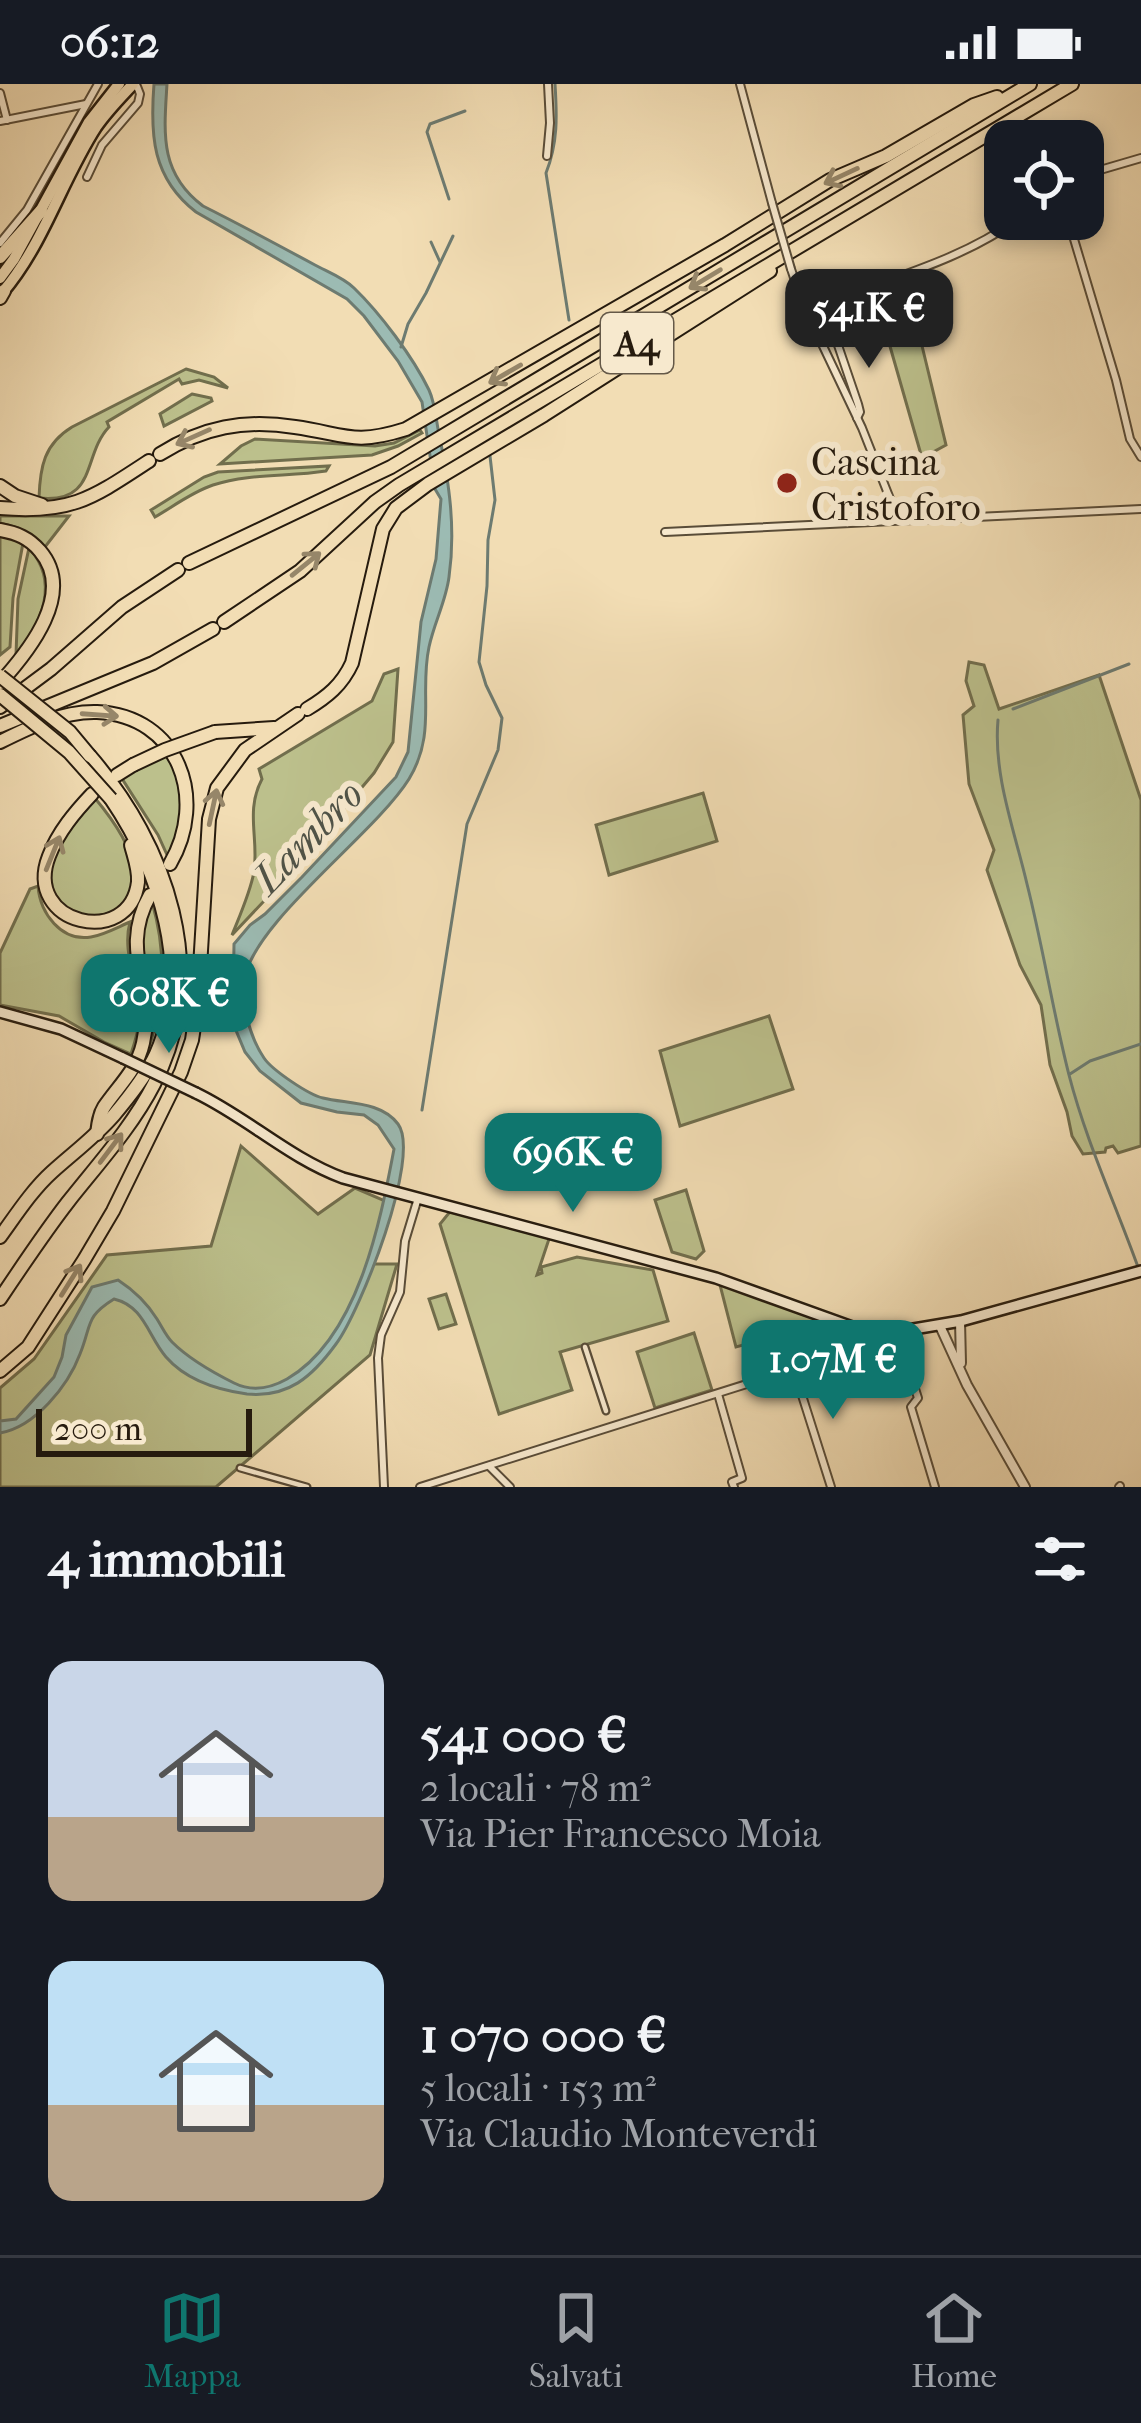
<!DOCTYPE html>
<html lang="it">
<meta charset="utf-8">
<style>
:root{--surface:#171b24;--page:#20242c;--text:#f1f3f6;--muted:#9ea1a6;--line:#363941;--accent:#0f766e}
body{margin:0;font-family:"IM FELL French Canon",serif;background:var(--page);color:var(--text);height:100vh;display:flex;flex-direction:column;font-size:45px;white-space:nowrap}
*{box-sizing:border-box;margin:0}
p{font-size:39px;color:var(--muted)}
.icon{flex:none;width:66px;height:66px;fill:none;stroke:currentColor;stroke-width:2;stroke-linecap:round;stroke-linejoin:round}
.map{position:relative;height:1403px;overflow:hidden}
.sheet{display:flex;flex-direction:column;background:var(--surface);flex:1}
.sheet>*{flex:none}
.fabs{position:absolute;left:984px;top:36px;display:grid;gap:24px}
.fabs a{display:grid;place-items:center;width:120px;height:120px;border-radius:24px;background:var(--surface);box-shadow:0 6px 18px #0003;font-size:60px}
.scale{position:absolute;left:36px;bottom:30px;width:216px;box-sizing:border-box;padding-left:12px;border:6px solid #261b0e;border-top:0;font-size:33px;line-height:42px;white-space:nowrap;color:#261b0e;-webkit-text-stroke:9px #f7e9ce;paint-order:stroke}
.price{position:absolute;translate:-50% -102px;padding:0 27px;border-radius:24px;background:var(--accent);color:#fff;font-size:39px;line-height:78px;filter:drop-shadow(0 3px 6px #0008)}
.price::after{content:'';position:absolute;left:50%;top:72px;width:36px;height:27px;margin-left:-18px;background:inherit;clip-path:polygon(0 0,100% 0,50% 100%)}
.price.selected{background:#222;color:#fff}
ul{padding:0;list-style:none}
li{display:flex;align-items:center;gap:36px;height:300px;padding:0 48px}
li span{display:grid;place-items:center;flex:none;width:336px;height:240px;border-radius:24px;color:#555}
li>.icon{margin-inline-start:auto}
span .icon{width:144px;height:144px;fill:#fffc;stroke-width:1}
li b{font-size:51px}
h2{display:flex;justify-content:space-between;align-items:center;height:144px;padding:0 48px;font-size:51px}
.status{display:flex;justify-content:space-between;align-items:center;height:84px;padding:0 60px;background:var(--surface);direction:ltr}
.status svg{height:33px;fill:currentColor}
.tab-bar{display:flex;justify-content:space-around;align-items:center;height:168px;border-top:3px solid var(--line);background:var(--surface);font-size:33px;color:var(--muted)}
.tab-bar a{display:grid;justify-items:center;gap:6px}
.tab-bar .selected{color:var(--accent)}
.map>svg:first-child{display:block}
</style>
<div class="status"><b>06:12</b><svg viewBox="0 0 49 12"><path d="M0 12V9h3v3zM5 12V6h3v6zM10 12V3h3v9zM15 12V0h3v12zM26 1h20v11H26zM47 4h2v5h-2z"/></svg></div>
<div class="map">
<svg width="1141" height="1403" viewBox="0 0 1141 1403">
<rect width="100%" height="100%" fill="#f2ddb4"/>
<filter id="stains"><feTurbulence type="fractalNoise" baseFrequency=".00167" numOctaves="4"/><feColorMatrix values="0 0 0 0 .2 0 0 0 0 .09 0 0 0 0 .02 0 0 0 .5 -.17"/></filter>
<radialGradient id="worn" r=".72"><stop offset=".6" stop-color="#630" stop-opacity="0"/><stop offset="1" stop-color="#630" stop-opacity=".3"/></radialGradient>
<g fill="#bcc08c" stroke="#716e4d" stroke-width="3">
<polygon points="908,204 946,361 922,374 877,217"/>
<path d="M186,285L214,293L228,304L199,296L182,300L179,295L107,338L109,343C82,371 98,420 39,414C40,383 44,360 72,343Z"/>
<polygon points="192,310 211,314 212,317 164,342 160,330"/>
<polygon points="420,346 422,349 398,362 372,371 220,380 241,362 255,355 375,362 394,359"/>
<path d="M329,382L326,387C288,393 250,389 213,401C192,408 174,422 155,433L151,426L204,393L218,388Z"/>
<polygon points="0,432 69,432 45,463 18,444 0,439"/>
<polygon points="0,451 12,453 23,459 13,514 10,563 0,571"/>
<path d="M29,464C60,498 42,539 16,571L18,515Z"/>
<polygon points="969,578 984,581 999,625 1099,591 1141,716 1141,1062 1118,1069 1113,1062 1106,1064 1105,1068 1083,1070 1072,1052 1067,1028 1050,981 1041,921 1020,881 987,786 994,766 969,700 963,631 974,622 966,597"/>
<path d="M398,585L393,658L374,689L281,799L232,851C240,831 250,809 254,788C259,754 245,727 262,695L259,685L372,617L384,590Z"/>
<polygon points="168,669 181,700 183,736 168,773 158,751 121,693"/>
<polygon points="703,709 717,757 609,791 596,741"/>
<path d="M94,713C110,732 131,761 134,785C143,842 51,851 48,792C46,764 78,734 94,713Z"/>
<path d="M38,802C40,829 61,858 91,853C104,851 118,843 130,838C122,868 137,894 139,923C141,940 136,954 131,970L104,958L59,932L0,921V869L30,805Z"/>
<path d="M152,818C168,872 164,926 144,977L140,975L142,843Z"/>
<polygon points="769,932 793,1005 680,1042 660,967"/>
<polygon points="241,1062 318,1130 355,1104 390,1119 373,1180 397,1180 370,1271 216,1403 0,1403 0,1304 34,1275 107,1171 211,1162"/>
<polygon points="686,1106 704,1167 696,1175 672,1168 655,1116"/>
<polygon points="453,1124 550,1152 537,1191 542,1189 541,1183 577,1173 653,1186 668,1237 560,1268 572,1306 499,1330 440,1140"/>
<polygon points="719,1197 840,1240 843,1256 833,1269 790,1283 781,1251 736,1263"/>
<polygon points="446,1210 456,1240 439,1245 429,1215"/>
<polygon points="694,1249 712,1306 655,1324 637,1268"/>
</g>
<g fill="#9cbbb3" stroke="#6d7b71" stroke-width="3">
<path d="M154,0H167C164,49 159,89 203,122C241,141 278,161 315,181C328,188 344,194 354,204C380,229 413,273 429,306C435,319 436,336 439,350C449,398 456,444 449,493C446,517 434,539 429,563C419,609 437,649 409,695C374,751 254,837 244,896C240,919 251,955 264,974C272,986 309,1011 323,1014C347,1020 381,1017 398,1040C422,1072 360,1228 336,1260C312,1293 288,1314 247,1310C218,1306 186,1296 166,1273C148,1252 144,1222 114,1215C85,1233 92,1240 80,1270C68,1302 35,1343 0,1349V1337L16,1335L54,1293L62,1273L66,1251L92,1203L118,1196C135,1207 147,1219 157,1235C162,1243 166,1252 172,1258C189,1275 214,1289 234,1299C252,1308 271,1304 287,1295C358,1254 380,1139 394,1065L378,1041L364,1031L337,1028L301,1019L260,987L245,968L235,944L233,930L234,860L250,841L265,830L302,793L396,693L408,668L421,538L436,475L441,415L435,405L422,318L398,277L364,232L347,215L196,128C152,94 150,51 154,0Z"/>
<polygon points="103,896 129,903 122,932 96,926"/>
</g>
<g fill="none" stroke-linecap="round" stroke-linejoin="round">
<g stroke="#6d7b71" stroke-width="3">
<path d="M555,0C557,32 558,59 546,89L569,236"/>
<polyline points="449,115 427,48 430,40 465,27"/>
<polyline points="431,158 440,178"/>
<polyline points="401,263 408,240 426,209 453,152"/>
<polyline points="1013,625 1129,580"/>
<path d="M998,636C993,691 1015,748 1027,800C1043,863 1053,928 1069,991C1086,1057 1115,1119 1138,1183"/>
<polyline points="1070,990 1090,977 1141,960"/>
<polyline points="422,1026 467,740 498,666 502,634 486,601 479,578 487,502 488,456 495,416 490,372"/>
</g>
<g stroke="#594c38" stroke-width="9">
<g id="pedestrian">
<polyline points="585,1263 606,1327"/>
<polyline points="240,1384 307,1403"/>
</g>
</g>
<g stroke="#594c38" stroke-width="10">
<g id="minor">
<polyline points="740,0 772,119"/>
<polyline points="0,9 7,36"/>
<polyline points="0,37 86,20"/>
<polyline points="547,72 550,39 548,0"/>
<polyline points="1083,91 1141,74"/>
<polyline points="87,93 102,61 138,19 140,10 136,0"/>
<polyline points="1068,135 1116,296 1130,355 1141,373"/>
<polyline points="0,159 27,126 98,0"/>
<polyline points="791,185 803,220 862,344 898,435"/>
<path d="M857,334L860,328L858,320L826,226L829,218C894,193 961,176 1018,135"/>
<polyline points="665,448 1141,425"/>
<polyline points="897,1249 918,1314 911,1323 935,1403"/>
<polyline points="835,1269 844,1256 845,1240"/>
<polyline points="794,1286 831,1403"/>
<polyline points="718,1310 742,1394 732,1398 734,1403"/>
<polyline points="489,1382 510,1403"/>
<polyline points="384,1403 378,1274 381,1251 400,1208 405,1157 418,1114"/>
<polyline points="420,1403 845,1269 851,1264 858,1245"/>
<polyline points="1119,1403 1120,1402"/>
</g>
</g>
<g stroke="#594c38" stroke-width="12">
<g id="tertiary">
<polyline points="960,1237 961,1279"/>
<polyline points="940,1242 967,1301 1025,1403"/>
</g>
</g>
<g stroke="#261b0e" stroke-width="14">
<g id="secondary">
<polyline points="0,928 61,945 123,974"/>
<path d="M196,1009C248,1034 289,1074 343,1094L716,1194L858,1245L884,1250L961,1237L1141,1187"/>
</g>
</g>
<g stroke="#261b0e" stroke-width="15">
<g id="primary">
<polyline points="0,194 14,175 89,38 119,0"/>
<path d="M2,209C44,160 61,97 96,43C107,27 120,14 133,0"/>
</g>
</g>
<g stroke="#261b0e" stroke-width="16">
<g id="motorway">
<polyline points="0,173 41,127"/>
<polyline points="0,214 4,207"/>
<path d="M160,370C203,343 244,335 295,343C345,350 353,362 406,345L725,161L830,96L886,72L974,21L997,13"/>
<polyline points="0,402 15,412 42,421"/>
<path d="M0,424C71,430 91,415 149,377"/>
<path d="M0,446C17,449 29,454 40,467C76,509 29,567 0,599"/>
<polyline points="189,479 391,383 1030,0"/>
<polyline points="224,538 300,487 375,418 399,401 1072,0"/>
<polyline points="0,623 51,585 122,523 178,486"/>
<path d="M307,625C327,613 342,601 352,579L383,445L396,424L428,400L544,331L770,187"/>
<polyline points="0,642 153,579 213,545"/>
<polyline points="215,648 274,644"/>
<path d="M0,658C30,643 62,627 97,628C179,632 208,715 170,780"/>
<polyline points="117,691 133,681"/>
<path d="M92,710C75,728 58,748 49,772C22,841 130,865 138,798C139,785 134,773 131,761"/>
<path d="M97,1050C98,1041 99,1031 104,1023C119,1001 137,986 143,959C156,905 118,867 150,811"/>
<path d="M0,1153C16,1131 32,1106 52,1088C73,1069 95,1053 114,1031C129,1013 146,992 156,970C193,887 159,786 111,715"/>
<path d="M0,1215C22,1182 44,1149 68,1118C98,1080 132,1043 154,1000C212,888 167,761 90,672"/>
<polyline points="0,1287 28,1263 84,1176 113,1127 181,988 192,956 198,916 209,735 217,704 245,666 298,630"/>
</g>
</g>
<use href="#pedestrian" stroke="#f7e9ce" stroke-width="4.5"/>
<use href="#minor" stroke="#f7e9ce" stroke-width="6"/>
<use href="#tertiary" stroke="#f7e9ce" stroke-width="8"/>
<use href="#secondary" stroke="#f7e9ce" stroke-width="9"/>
<use href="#primary" stroke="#f2ddb4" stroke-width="10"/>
<use href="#motorway" stroke="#f2ddb4" stroke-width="12"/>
<g stroke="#594c38" stroke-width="10" stroke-linecap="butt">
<polyline id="minor-bridge" points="772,119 791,185"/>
</g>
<g stroke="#261b0e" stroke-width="14" stroke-linecap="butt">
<polyline id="secondary-bridge" points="123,974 196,1009"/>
</g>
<g stroke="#261b0e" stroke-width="16" stroke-linecap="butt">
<g id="motorway-bridge">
<polyline points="0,592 70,648 90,672"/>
<polyline points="0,611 69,668 111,715"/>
<polyline points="133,681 165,666 215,648"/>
</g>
</g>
<use href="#minor-bridge" stroke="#f7e9ce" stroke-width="6"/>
<use href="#secondary-bridge" stroke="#f7e9ce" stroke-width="9"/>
<use href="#motorway-bridge" stroke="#f2ddb4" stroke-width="12"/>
</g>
<defs><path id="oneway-shaft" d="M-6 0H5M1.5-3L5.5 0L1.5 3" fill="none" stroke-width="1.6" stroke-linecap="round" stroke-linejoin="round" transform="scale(3)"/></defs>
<g stroke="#968669">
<use href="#oneway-shaft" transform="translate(841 92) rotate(155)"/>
<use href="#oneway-shaft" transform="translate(705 195) rotate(149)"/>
<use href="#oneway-shaft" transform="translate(505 290) rotate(150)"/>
<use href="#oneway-shaft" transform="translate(193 353) rotate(156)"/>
<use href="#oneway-shaft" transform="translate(306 480) rotate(-39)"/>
<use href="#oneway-shaft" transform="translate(100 631) rotate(4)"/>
<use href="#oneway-shaft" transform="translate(213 723) rotate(-78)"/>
<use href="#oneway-shaft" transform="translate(53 769) rotate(-68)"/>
<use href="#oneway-shaft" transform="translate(111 1064) rotate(-53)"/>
<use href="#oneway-shaft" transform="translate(71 1196) rotate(-58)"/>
</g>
<circle fill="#8f2418" stroke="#f7e9ce" stroke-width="4.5" cx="787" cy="399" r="12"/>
<g text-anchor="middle" stroke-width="12" stroke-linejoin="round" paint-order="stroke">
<rect fill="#f7e9ce" stroke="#655948" stroke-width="3" x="601" y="229" width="72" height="60" rx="9"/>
<g font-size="36" font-weight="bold" fill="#261b0e">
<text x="637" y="272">A4</text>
</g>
<g font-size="39" fill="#261b0e" stroke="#f7e9ce" text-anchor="start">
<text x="811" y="391">Cascina<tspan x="811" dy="45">Cristoforo</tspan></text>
</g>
<g font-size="42" font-style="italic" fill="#4f5348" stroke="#f7e9ce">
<text transform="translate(307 752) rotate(-46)" y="15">Lambro</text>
</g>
</g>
<rect width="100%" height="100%" filter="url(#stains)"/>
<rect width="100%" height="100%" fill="url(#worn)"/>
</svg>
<div class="fabs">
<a><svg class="icon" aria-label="locate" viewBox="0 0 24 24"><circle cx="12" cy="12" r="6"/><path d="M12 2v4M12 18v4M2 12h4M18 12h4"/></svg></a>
</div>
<div class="scale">200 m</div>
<b class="price selected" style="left:869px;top:287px">541K €</b>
<b class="price" style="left:169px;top:972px">608K €</b>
<b class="price" style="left:573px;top:1131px">696K €</b>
<b class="price" style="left:833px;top:1338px">1.07M €</b>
</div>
<section class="sheet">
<h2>4 immobili<svg class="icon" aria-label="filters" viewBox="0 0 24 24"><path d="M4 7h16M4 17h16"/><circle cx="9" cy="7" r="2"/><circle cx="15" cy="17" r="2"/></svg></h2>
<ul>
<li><span style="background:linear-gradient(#c9d6e8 65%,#b9a48a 0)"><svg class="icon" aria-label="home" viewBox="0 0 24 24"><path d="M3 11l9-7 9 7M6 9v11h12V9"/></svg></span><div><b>541 000 €</b><p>2 locali · 78 m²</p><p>Via Pier Francesco Moia</p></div></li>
<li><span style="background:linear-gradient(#bfe0f5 60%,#b9a48a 0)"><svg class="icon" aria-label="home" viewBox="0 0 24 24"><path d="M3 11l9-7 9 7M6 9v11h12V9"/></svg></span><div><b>1 070 000 €</b><p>5 locali · 153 m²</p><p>Via Claudio Monteverdi</p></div></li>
</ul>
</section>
<nav class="tab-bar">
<a class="selected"><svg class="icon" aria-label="map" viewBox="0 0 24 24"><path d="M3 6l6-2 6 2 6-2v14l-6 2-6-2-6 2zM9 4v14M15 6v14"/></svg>Mappa</a>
<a><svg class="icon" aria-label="saved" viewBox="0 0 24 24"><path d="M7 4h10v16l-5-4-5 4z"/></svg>Salvati</a>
<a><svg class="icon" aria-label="home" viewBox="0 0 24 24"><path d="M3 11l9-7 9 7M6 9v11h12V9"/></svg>Home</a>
</nav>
